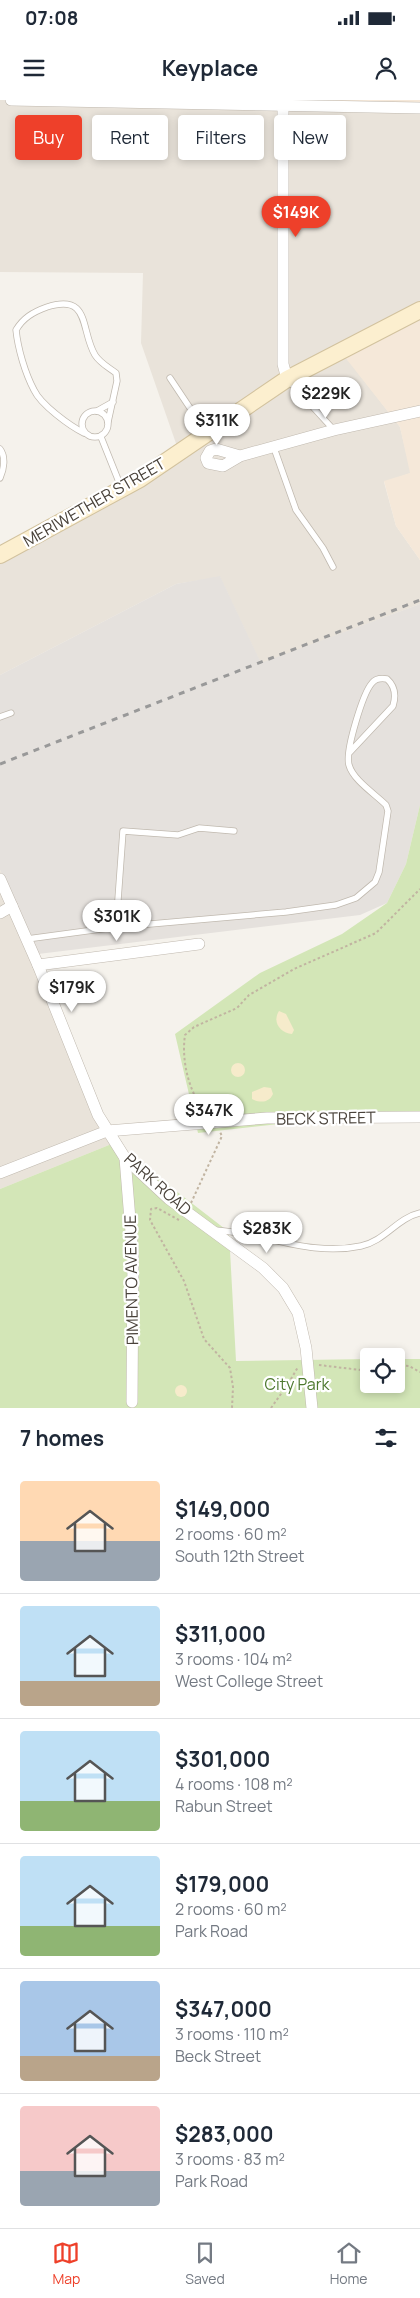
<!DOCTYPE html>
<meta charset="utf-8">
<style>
:root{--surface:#fff;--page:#f2f2f3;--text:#1f2937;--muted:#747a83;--line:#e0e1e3;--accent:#ee402a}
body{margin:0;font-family:Manrope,sans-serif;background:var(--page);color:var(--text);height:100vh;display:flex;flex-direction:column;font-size:19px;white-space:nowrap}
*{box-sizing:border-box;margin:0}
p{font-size:16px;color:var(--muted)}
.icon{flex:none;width:28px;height:28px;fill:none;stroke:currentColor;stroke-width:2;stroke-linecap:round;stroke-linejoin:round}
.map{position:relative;height:1308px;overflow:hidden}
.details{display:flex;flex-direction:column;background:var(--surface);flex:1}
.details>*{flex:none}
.guide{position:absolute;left:15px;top:15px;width:390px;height:45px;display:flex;gap:10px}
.controls{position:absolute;left:360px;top:1248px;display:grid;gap:10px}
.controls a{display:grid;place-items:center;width:45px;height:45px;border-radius:5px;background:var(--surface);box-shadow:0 2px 8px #0003;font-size:25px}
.price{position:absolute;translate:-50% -42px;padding:0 11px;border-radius:18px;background:#fff;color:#222;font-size:16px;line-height:32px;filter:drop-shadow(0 1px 2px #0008)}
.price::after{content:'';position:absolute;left:50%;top:30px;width:15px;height:11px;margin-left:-8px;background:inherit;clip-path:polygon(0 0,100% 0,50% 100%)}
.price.selected{background:var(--accent);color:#fff}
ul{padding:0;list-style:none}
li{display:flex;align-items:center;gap:15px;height:125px;padding:0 20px}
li+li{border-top:1px solid var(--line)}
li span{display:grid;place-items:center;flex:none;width:140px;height:100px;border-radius:5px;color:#555}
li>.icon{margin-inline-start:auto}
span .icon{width:60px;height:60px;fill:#fffc;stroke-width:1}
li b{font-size:21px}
h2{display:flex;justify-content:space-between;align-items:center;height:60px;padding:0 20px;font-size:21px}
.pill{padding:0 18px;border-radius:5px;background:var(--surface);box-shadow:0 2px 8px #0003;font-size:18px;line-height:45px}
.pill.selected{background:var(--accent);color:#fff}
.status{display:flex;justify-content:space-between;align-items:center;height:35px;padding:0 25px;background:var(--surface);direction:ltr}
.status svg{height:14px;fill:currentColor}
header{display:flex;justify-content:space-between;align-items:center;height:65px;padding:0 20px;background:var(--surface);font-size:22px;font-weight:700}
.tab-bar{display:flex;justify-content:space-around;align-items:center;height:70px;border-top:1px solid var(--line);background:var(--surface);font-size:14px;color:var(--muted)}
.tab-bar a{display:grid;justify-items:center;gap:2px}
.tab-bar .selected{color:var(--accent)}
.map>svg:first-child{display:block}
</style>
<div class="status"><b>07:08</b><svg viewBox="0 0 49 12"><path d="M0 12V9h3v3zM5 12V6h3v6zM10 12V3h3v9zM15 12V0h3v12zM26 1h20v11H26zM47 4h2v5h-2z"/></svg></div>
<header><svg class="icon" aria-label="menu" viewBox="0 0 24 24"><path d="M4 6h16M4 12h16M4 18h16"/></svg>Keyplace<svg class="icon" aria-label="person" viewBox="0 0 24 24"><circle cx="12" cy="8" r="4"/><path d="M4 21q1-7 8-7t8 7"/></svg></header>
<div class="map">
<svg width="420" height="1308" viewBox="0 0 420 1308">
<rect width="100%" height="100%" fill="#f5f2ec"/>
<g fill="#e9e3da">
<polygon points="0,0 285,0 420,7 420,219 345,256 400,327 411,373 384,382 396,426 420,460 420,504 261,564 220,477 176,484 0,575 0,458 179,352 141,243 143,173 0,172"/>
<polygon points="0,770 38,854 114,1043 0,1089"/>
</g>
<g fill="#f5e8d9">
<polygon points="285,0 420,0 420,7"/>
<polygon points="420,219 420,460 396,426 384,381 410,373 400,327 344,256"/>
</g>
<polygon fill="#e5e1dd" points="220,476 261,563 420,504 420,705 406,764 387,803 360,815 38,854 0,770 0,575 176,484"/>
<g fill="#d3e6b7">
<polygon points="420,705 420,1020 343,1017 198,1033 175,934 260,873 342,834 387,803 406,764"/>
<polygon points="114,1043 229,1132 236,1261 369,1259 369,1284 396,1284 396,1259 420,1259 420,1308 0,1308 0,1089"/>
</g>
<g fill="#f6ebcb">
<path d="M279,911L286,914L294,930L292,934C280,933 272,922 279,911Z"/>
<circle cx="238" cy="970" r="7"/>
<path d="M264,987L271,988L273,994C269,1003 260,1003 252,999V992Z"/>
<circle cx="181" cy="1291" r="6"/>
</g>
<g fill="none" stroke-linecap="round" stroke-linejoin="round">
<g stroke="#c0b9af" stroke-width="7">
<g id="lane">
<polyline points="170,278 206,332"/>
<polyline points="289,281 333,329"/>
<circle cx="95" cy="324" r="13"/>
<polyline points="97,311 113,302"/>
<path d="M84,333C70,326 41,305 34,290C25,273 18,249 16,230C23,218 33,212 47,207C91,193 80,230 95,255C100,263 108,267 116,273L117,281L108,322"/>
<polyline points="101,337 121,387"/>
<polyline points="274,348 296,410 323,448 333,467"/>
<path d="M0,349C6,357 4,369 0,378"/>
<polyline points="0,617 11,613"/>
<path d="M116,827L286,812L336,805L356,798L375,782L379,772L388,711L386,705C375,694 353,680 349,665C345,651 363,593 372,583C376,578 381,578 387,579C395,586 396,596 393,606L349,653"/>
<polyline points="27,839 116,827 123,731 178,735 199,728 234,731"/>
<path d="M214,1130C264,1133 310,1157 361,1146C385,1141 397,1118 420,1113"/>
</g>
</g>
<g stroke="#c0b9af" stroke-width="12">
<g id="street">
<polyline points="11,0 420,8"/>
<polyline points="283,0 283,264 287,279"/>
<polyline points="240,356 216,349 210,351 206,358 208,363 223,366 240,356 334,330 420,311"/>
<polyline points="0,779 38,865 98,1015 125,1058 169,1099 263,1168 283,1188 298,1213 306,1248 312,1308"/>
<polyline points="0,813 12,806"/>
<polyline points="38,865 199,844"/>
<polyline points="125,1058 133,1157 132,1302"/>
<polyline points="0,1073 107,1031 267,1018 420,1017"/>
</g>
</g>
<g stroke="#d2c29e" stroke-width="18">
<polyline id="secondary" points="0,455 140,379 287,279 420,210"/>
</g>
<g stroke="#c1b4a1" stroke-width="2" stroke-dasharray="2.5 2.5" stroke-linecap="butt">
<path d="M210,1013C206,1007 199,1003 196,998C186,979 182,955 185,935L194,927L237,908L249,895L294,869L376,833L420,789"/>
<polyline points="191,1103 222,1036 220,1032"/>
<polyline points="179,1120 157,1108 151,1109 150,1120 184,1181 204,1239 230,1268 233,1287 232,1308"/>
<polyline points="319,1265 369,1271"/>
<polyline points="396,1265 409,1266 420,1272"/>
<polyline points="271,1308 288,1284 298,1267"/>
</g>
<use href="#lane" stroke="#fff" stroke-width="5.5"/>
<use href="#street" stroke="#fff" stroke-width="11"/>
<use href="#secondary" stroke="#fcefcf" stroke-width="16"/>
<polyline stroke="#999" stroke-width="3" stroke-dasharray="6 6" stroke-linecap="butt" points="0,664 420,500"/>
</g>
<g text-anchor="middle" stroke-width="4.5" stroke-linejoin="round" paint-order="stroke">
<g font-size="16" fill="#49423a" stroke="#fff">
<text transform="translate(94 402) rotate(-30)" y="6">MERIWETHER STREET</text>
<text transform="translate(326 1018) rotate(-1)" y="6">BECK STREET</text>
<text transform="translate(158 1084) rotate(42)" y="6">PARK ROAD</text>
<text transform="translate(131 1180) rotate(-91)" y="6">PIMENTO AVENUE</text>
</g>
<g font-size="16" fill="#4e792f" stroke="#fff">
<text x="297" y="1290">City Park</text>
</g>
</g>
</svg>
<div class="controls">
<a><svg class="icon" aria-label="locate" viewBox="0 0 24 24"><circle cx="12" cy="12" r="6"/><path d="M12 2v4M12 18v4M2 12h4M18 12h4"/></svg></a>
</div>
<b class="price selected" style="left:296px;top:138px">$149K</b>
<b class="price" style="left:326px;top:319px">$229K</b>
<b class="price" style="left:217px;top:346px">$311K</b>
<b class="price" style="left:117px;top:842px">$301K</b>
<b class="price" style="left:72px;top:913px">$179K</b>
<b class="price" style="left:209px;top:1036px">$347K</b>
<b class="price" style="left:267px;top:1154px">$283K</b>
<div class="guide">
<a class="pill selected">Buy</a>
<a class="pill">Rent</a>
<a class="pill">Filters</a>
<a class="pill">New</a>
</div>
</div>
<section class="details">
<h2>7 homes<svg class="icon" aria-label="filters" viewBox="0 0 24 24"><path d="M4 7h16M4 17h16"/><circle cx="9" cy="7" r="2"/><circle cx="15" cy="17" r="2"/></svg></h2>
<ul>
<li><span style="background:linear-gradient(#ffd9b3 60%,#9aa5b1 0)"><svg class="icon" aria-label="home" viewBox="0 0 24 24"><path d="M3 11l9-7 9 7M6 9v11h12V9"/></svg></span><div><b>$149,000</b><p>2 rooms · 60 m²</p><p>South 12th Street</p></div></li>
<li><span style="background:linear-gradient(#bfe0f5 75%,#b9a48a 0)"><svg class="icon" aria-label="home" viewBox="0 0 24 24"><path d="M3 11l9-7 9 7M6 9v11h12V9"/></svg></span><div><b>$311,000</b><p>3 rooms · 104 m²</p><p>West College Street</p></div></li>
<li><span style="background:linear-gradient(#bfe0f5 70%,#8fb573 0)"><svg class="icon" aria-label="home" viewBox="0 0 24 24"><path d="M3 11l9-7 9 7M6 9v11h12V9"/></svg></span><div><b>$301,000</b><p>4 rooms · 108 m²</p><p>Rabun Street</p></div></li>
<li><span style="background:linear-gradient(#bfe0f5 70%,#8fb573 0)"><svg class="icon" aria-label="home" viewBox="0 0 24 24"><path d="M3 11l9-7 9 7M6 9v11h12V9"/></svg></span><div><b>$179,000</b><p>2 rooms · 60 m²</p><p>Park Road</p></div></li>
<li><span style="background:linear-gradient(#a9c7e8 75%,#b9a48a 0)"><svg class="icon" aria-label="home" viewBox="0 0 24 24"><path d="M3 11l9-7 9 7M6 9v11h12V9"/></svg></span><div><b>$347,000</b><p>3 rooms · 110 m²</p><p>Beck Street</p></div></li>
<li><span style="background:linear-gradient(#f6c9c9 65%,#9aa5b1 0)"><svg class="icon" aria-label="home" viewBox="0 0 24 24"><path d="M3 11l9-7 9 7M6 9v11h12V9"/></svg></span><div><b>$283,000</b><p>3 rooms · 83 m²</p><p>Park Road</p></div></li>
</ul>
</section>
<nav class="tab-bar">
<a class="selected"><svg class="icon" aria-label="map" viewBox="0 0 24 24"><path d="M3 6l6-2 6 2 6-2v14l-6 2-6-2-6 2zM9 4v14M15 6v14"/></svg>Map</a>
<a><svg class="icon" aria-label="saved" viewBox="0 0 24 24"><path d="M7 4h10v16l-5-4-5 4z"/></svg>Saved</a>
<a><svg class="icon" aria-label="home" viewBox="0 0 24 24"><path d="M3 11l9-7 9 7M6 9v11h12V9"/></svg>Home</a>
</nav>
